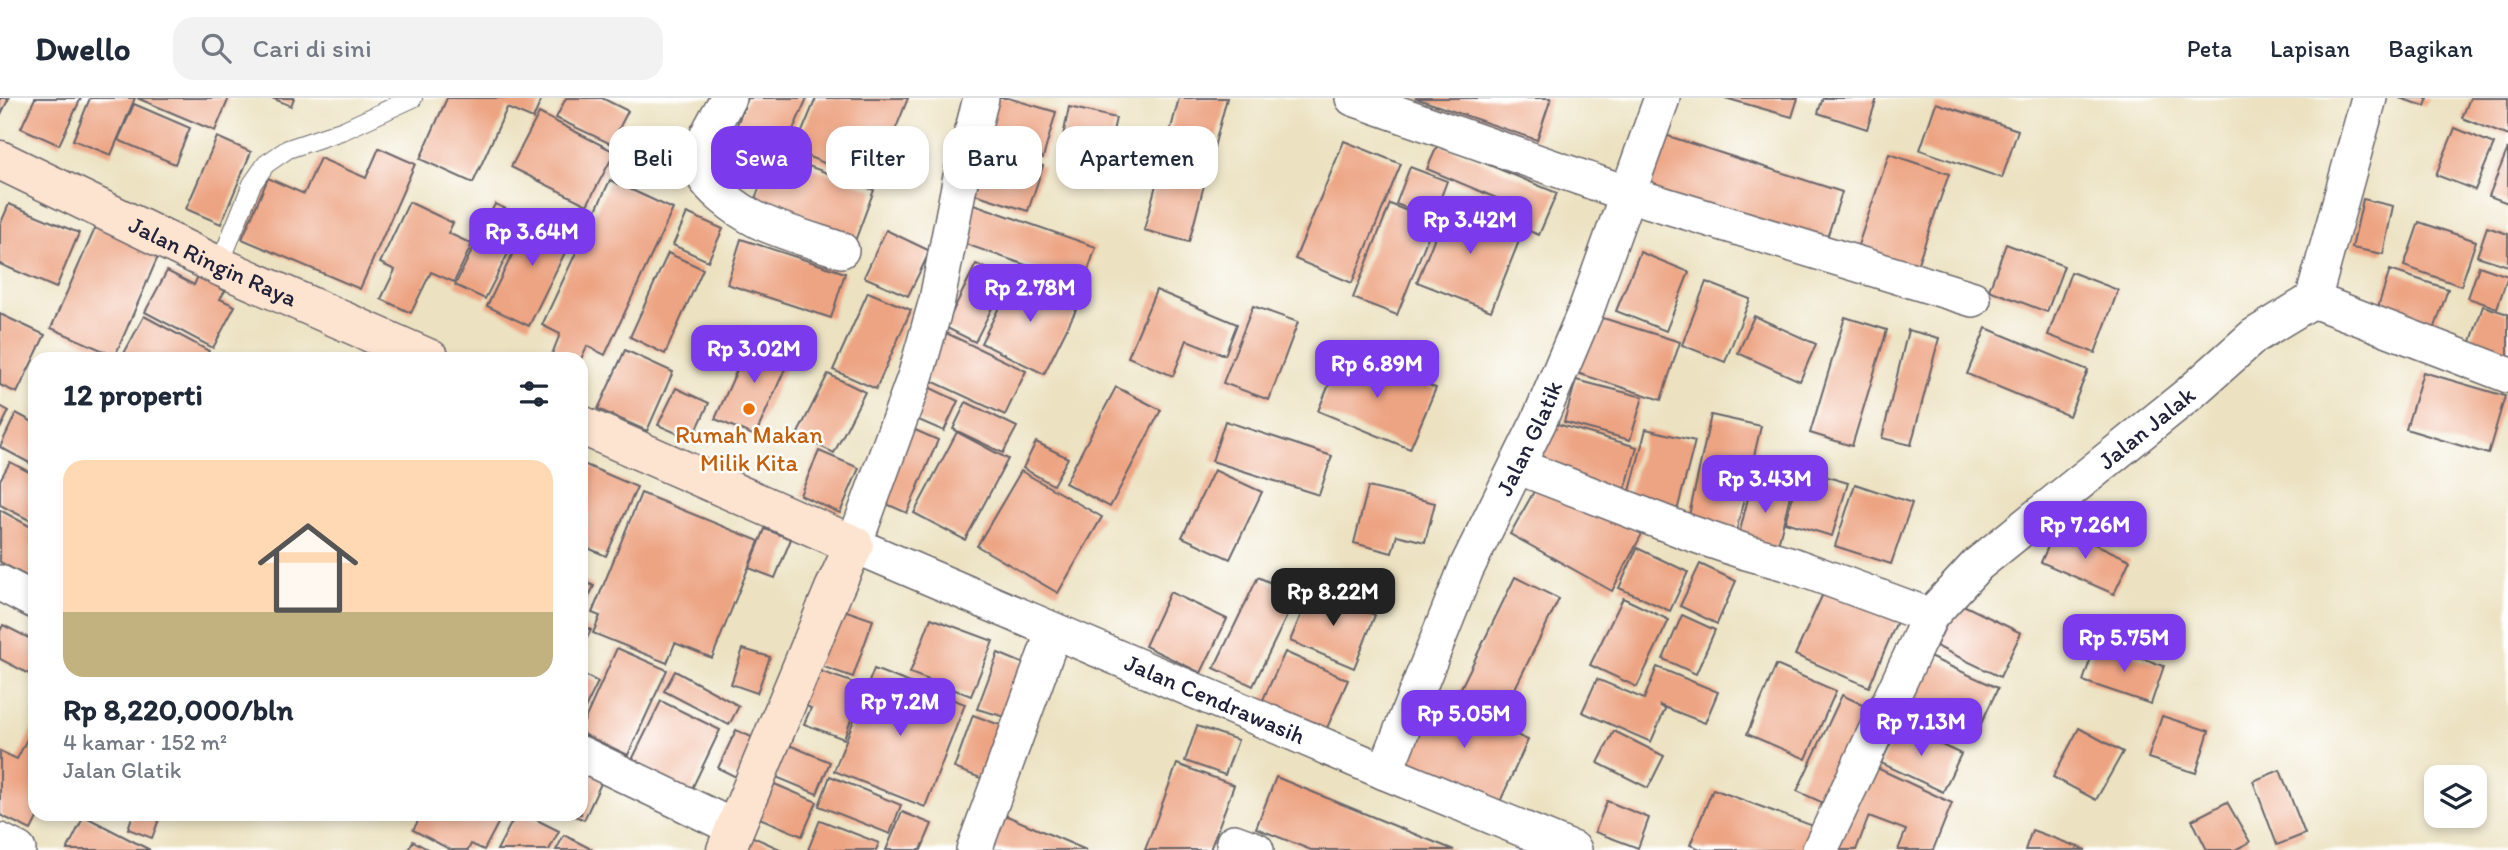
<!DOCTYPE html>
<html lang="id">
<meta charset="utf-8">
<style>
:root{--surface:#fff;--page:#f2f2f3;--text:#1f2937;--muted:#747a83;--line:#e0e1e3;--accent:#7c3aed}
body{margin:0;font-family:Itim,sans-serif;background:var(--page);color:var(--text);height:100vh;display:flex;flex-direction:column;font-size:26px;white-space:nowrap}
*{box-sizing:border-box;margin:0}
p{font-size:23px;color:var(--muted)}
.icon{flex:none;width:38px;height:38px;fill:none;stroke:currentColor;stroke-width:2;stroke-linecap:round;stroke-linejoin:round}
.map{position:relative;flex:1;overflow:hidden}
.side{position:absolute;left:28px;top:254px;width:560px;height:469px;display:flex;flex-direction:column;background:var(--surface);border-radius:21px;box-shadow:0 4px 10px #0003}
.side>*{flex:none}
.top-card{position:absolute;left:609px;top:28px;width:665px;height:63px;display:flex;gap:14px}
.tools{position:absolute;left:2424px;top:667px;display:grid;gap:14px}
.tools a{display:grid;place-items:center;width:63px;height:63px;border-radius:14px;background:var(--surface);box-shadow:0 4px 10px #0003;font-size:35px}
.price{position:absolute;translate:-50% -60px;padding:0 16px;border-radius:14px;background:var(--accent);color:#fff;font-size:23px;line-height:46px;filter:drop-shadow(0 2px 4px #0008)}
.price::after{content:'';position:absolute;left:50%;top:42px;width:21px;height:16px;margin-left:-10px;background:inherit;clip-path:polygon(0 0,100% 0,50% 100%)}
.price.selected{background:#222;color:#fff}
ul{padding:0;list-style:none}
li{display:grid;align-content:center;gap:14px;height:371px;padding:0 35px}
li+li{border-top:2px solid var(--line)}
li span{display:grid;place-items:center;height:217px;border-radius:21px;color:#555}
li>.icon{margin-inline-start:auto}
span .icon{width:126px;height:126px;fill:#fffc;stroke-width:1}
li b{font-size:30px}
h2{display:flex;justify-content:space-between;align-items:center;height:84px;padding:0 35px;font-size:30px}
.chip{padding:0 24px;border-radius:21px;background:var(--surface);box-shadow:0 4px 10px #0003;font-size:24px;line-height:63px}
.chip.selected{background:var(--accent);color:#fff}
header{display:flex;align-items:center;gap:42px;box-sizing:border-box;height:98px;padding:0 35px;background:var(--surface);border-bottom:2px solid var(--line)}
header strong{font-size:33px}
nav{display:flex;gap:38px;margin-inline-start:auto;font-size:24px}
.search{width:490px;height:63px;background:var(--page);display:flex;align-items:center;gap:18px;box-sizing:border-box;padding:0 24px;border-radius:21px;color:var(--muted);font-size:26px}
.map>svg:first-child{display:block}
</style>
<header>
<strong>Dwello</strong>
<div class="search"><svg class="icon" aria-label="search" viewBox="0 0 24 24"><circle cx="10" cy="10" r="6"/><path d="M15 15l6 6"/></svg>Cari di sini</div>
<nav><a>Peta</a><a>Lapisan</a><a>Bagikan</a></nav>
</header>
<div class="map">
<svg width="2508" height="752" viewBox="0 0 2508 752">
<rect width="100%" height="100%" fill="#fff"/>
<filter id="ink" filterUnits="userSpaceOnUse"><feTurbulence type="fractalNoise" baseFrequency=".0143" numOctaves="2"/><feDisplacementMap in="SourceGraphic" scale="14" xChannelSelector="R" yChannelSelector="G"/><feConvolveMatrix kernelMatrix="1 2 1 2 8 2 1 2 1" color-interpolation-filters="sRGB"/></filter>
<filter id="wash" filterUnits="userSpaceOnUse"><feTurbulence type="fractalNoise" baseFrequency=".00686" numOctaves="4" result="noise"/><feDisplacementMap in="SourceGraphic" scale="28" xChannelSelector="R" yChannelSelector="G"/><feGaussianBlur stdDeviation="1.57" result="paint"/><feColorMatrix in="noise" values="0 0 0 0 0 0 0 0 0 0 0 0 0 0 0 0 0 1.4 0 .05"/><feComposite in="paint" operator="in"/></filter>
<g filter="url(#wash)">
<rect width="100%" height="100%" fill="#ece2c1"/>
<g id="blocks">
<g fill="#eda483">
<polygon points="0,0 9,0 0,18"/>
<polygon points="35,0 81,0 59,47 21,30"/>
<polygon points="90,0 135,0 111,57 73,42"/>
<polygon points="137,0 229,0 215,33"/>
<polygon points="272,0 294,0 291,8"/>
<polygon points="447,0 542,0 533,21 507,10 473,85 420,61"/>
<polygon points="566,0 602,0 628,13 611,46 556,20"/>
<polygon points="748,0 807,0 785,50 736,29"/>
<polygon points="816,0 908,0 874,85 794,53"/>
<polygon points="989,0 1008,0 1056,14 1043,60 978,41"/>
<polygon points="1179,0 1227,0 1189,144 1144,132"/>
<polygon points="1415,0 1551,0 1537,42"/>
<polygon points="1725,0 1798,0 1792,19"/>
<polygon points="1823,0 1877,0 1867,31 1818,15"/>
<polygon points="2399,0 2428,0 2425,8"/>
<polygon points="2470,0 2508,0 2508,38 2462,20"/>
<polygon points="1936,5 2018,32 2002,80 1920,52"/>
<polygon points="134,6 190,30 175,66 118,42"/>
<polygon points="1069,9 1116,20 1104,73 1058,63"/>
<polygon points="539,15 615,54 587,107 511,69"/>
<polygon points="2455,30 2494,46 2475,92 2436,77"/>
<polygon points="1665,37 1842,94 1823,152 1646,96"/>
<polygon points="217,39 251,54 221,126 186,111"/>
<polygon points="1344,43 1401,66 1352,185 1295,161"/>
<polygon points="1438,46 1557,95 1539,137 1499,121 1506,104 1427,71"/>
<polygon points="379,50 415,66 360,191 242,141 268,80 304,96 320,60 366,80"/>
<polygon points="2508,50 2508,105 2489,98"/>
<polygon points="989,51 1043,68 1028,113 975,96"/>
<polygon points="773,55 874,92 855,143 753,106"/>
<polygon points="1889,56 1949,76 1914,176 1855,156"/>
<polygon points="1410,69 1447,83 1433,120 1396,106"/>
<polygon points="610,82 673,111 605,257 587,248 581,261 550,261 560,236 542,227"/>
<polygon points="2363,101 2393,108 2383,156 2352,150"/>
<polygon points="965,103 1096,149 1083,187 951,141"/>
<polygon points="409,104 453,125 448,135 472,146 454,184 431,174 411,215 381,201 395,172 380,165"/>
<polygon points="1449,104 1523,133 1491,213 1417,184"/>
<polygon points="9,106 79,135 56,190 0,166 0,127"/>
<polygon points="495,106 526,120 485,201 455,187"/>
<polygon points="1390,106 1434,124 1397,217 1353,200"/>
<polygon points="534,112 576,132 529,228 487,208"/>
<polygon points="687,115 723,131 708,163 673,147"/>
<polygon points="2419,124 2476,143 2461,188 2404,168"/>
<polygon points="97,126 160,154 115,258 51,230"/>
<polygon points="2487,129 2508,136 2508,168 2477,158"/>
<polygon points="886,132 930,153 908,198 864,179"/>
<polygon points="741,141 845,175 831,220 727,186"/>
<polygon points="2006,146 2064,168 2047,214 1989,192"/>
<polygon points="1640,154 1689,174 1666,233 1616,213"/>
<polygon points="668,155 703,171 665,256 630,239"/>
<polygon points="976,166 1007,180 975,244 945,229"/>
<polygon points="2479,168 2508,178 2497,210 2468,200"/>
<polygon points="2390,172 2448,191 2432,238 2375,218"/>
<polygon points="167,173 194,187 198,178 225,193 220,201 235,208 213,250 145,214"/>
<polygon points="2071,174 2118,192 2095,255 2048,237"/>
<polygon points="1016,176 1078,208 1044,276 981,245"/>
<polygon points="1706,184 1750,201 1725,264 1682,247"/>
<polygon points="1156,192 1237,226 1225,257 1187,242 1173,278 1128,259"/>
<polygon points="868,194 911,212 876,291 833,272"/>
<polygon points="1253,208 1298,224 1269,302 1223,285"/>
<polygon points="2483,208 2508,216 2508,272 2466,258"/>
<polygon points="0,216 45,237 17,295 0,287"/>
<polygon points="1590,216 1680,244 1661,302 1571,273"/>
<polygon points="144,218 209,253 204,261 121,261"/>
<polygon points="1754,218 1816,246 1800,283 1738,255"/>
<polygon points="1845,219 1887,232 1852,348 1810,335"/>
<polygon points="1986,230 2088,272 2069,318 1967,276"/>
<polygon points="1908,232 1939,240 1911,347 1882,340"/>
<polygon points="942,233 1026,273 1005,317 921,278"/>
<polygon points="753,236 793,253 755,338 715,321"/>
<polygon points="625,252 673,274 647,333 598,311"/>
<polygon points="1343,253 1436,290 1410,351 1318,313"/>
<polygon points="2423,274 2505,298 2488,356 2406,331"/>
<polygon points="828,276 865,294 834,355 797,337"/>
<polygon points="1576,282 1643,299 1630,342 1564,324"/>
<polygon points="922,286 958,303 944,333 907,317"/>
<polygon points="1116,289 1161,312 1110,409 1065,385"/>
<polygon points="676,290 709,305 692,342 658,327"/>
<polygon points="966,304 1017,329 1003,355 953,331"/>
<polygon points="0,308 9,313 0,331"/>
<polygon points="16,315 35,325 35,368 0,349"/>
<polygon points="1711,317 1761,328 1734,443 1686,431"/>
<polygon points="1225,323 1332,358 1319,397 1212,363"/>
<polygon points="1547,323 1637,349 1624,396 1534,370"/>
<polygon points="906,328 938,342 907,415 875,401"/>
<polygon points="1646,331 1695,343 1677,413 1628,401"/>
<polygon points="957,334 1008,361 965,442 914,415"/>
<polygon points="1036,344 1068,360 1053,387 1023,370"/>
<polygon points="819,353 859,370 840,415 800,397"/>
<polygon points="10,364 35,377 35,425 0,407 0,382"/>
<polygon points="581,365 637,389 606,458 581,447"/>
<polygon points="1800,371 1848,385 1832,438 1785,424"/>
<polygon points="1214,372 1262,394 1230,461 1182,439"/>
<polygon points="1021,373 1102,419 1058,495 977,448"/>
<polygon points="1754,376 1793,385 1775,459 1736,449"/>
<polygon points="1541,381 1642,436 1612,493 1510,436"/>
<polygon points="1855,386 1912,405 1891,466 1835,448"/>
<polygon points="1368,389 1435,405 1425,444 1397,437 1392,455 1354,445"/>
<polygon points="641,395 759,443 712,560 675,545 667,565 593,535 600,518 592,515"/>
<polygon points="0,412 35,431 35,483 0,464"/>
<polygon points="2057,429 2130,462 2114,496 2041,464"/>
<polygon points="765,431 791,441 775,480 749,470"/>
<polygon points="1637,450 1688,474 1670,513 1619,490"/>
<polygon points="1700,466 1736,483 1717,526 1680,508"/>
<polygon points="1258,479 1297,497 1253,588 1214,570"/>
<polygon points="1515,479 1559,501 1498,625 1454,604"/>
<polygon points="581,482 594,488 581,515"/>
<polygon points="1826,489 1898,521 1869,589 1795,557"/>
<polygon points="1312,490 1375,517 1354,570 1290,543"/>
<polygon points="1170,494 1227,521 1201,575 1145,548"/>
<polygon points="1623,500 1669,522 1637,589 1590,567"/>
<polygon points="1957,504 2021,535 2000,579 1936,548"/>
<polygon points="835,509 873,522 853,579 815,566"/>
<polygon points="1682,517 1715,532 1696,576 1663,561"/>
<polygon points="931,520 993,543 971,598 910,575"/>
<polygon points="3,527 35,543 35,579 0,561 0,533"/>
<polygon points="581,527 591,532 581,552"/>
<polygon points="2096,545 2164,568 2151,606 2083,583"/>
<polygon points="617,550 667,572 628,657 581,635 581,630"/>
<polygon points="743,551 770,559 757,595 731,586"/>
<polygon points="1285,554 1348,582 1324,637 1260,608"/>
<polygon points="998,555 1027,567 1013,621 977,611"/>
<polygon points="1925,557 1998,590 1972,645 1899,611"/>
<polygon points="1776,567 1836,593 1806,661 1747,636"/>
<polygon points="1657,569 1718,594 1705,625 1659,607 1665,611 1651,644 1582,614 1597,581 1644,601"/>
<polygon points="814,571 863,588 844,641 804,626 811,610 796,604"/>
<polygon points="874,571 965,606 925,709 834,673"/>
<polygon points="675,573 739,608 729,627 664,593"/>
<polygon points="581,575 598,584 581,619"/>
<polygon points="1842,597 1876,613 1832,709 1797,693"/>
<polygon points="1430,599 1528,642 1499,706 1401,663"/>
<polygon points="661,603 720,632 687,701 627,672"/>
<polygon points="973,617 1011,631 991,684 954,670"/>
<polygon points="2162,618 2209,633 2196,675 2148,660"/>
<polygon points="35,625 35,716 39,716 31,732 0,717 0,653 17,661"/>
<polygon points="1899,627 1961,656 1943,694 1881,665"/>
<polygon points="1197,628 1238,642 1225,677 1185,663"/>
<polygon points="2079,630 2123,654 2096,702 2053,679"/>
<polygon points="736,632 756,641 738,680 718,670"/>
<polygon points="1614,633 1664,658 1648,690 1598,665"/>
<polygon points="782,644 830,664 817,696 769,676"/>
<polygon points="1177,666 1234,687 1210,752 1145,752"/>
<polygon points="581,669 604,679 584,722 571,716 581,716"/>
<polygon points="1875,669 1952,705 1933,752 1898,752 1906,732 1869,718 1856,752 1830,752"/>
<polygon points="2280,672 2305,736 2277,747 2253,683"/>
<polygon points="830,678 901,707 890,736 819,708"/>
<polygon points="1276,679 1417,737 1454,752 1311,752 1256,730"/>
<polygon points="765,682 817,704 802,738 750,716"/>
<polygon points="1713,691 1816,729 1808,752 1703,752 1690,747"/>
<polygon points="1607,703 1649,720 1638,750 1595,734"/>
<polygon points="2227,704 2250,744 2235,752 2207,752 2192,722"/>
<polygon points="902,714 932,726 921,752 886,752"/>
<polygon points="998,714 1086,752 982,752"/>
<polygon points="133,716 161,716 152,740 128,731"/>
<polygon points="422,716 503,716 484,752 471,746 468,752 451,752 413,732"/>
<polygon points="516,716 525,716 559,733 549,752 497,752"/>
<polygon points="84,718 150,752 67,752"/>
<polygon points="820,722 879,745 876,752 808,752"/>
<polygon points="2032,732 2086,752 2025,752"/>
<polygon points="740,733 782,752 732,752"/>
<polygon points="564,737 593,752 556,752"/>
<polygon points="413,743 429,752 408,752"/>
</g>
</g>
</g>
<g filter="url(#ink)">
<use href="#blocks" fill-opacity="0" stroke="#69656a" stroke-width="2"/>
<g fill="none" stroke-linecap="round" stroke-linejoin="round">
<g stroke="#69656a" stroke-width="20">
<polyline id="service" points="219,168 252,86 266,66 288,51 344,32 413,0"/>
</g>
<g stroke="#69656a" stroke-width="38">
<g id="minor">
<path d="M728,0C720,16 699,47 699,64C699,86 741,114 759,123C785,135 814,143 841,152"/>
<path id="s1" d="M981,0L960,83L937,202L916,276L854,447L1385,674L1574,752"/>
<polyline points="1353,0 1628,96 1973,201"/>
<polyline points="2313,202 2369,0"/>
<polyline points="2313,202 2508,277"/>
<polyline points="1517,368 1690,435 1746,454 1789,466 1930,518"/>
<polyline points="0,485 35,503"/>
<polyline points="581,656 735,730"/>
<path id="s2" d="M1385,674L1466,471L1539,323L1586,212L1662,0"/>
<polyline points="0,743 18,752"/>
<polyline points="1234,744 1256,752"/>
<polyline points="974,752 1054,533"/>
<path id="s3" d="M1820,752L1930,518L1977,467L2189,296L2254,238L2313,202"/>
</g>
</g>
<g stroke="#69656a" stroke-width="41">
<g id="secondary">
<path id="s4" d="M0,62L219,168L430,261"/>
<polyline points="581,327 854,447 834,491 726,752"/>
</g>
</g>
<use href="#service" stroke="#fff" stroke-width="18"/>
<use href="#minor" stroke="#fff" stroke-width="35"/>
<use href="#secondary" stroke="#fde4d1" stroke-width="38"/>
</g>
</g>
<circle fill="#e8710a" stroke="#fff" stroke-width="2.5" cx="749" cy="311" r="7"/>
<g text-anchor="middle" stroke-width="5" stroke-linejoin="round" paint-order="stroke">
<g font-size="24" fill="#22223b" stroke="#fff">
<text dy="8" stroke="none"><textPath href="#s4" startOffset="236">Jalan Ringin Raya</textPath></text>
<text dy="8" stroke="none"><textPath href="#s3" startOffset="546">Jalan Jalak</textPath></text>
<text dy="8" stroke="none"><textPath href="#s2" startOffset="364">Jalan Glatik</textPath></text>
<text dy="8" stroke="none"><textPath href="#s1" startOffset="858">Jalan Cendrawasih</textPath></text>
</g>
<g font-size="24" fill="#c56008" stroke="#fff">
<text x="749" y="345">Rumah Makan<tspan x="749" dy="28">Milik Kita</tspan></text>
</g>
</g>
</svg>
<div class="tools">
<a><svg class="icon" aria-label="layers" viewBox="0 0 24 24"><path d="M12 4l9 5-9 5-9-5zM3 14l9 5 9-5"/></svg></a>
</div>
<b class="price" style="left:1470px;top:158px">Rp 3.42M</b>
<b class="price" style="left:532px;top:170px">Rp 3.64M</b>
<b class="price" style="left:1030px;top:226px">Rp 2.78M</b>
<b class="price" style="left:754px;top:287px">Rp 3.02M</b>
<b class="price" style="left:1377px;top:302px">Rp 6.89M</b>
<b class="price" style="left:1765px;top:417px">Rp 3.43M</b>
<b class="price" style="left:2085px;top:463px">Rp 7.26M</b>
<b class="price selected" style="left:1333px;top:530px">Rp 8.22M</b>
<b class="price" style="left:2124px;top:576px">Rp 5.75M</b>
<b class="price" style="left:900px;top:640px">Rp 7.2M</b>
<b class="price" style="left:1464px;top:652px">Rp 5.05M</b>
<b class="price" style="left:1921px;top:660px">Rp 7.13M</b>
<div class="top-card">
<a class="chip">Beli</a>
<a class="chip selected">Sewa</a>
<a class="chip">Filter</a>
<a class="chip">Baru</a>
<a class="chip">Apartemen</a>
</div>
<section class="side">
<h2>12 properti<svg class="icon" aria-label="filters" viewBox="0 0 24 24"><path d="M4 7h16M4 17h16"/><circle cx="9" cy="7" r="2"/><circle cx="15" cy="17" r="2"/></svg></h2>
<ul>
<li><span style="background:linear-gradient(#ffd9b3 70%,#c2b280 0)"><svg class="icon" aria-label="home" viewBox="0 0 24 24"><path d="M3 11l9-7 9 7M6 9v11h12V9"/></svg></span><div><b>Rp 8,220,000/bln</b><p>4 kamar · 152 m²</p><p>Jalan Glatik</p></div></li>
</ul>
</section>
</div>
